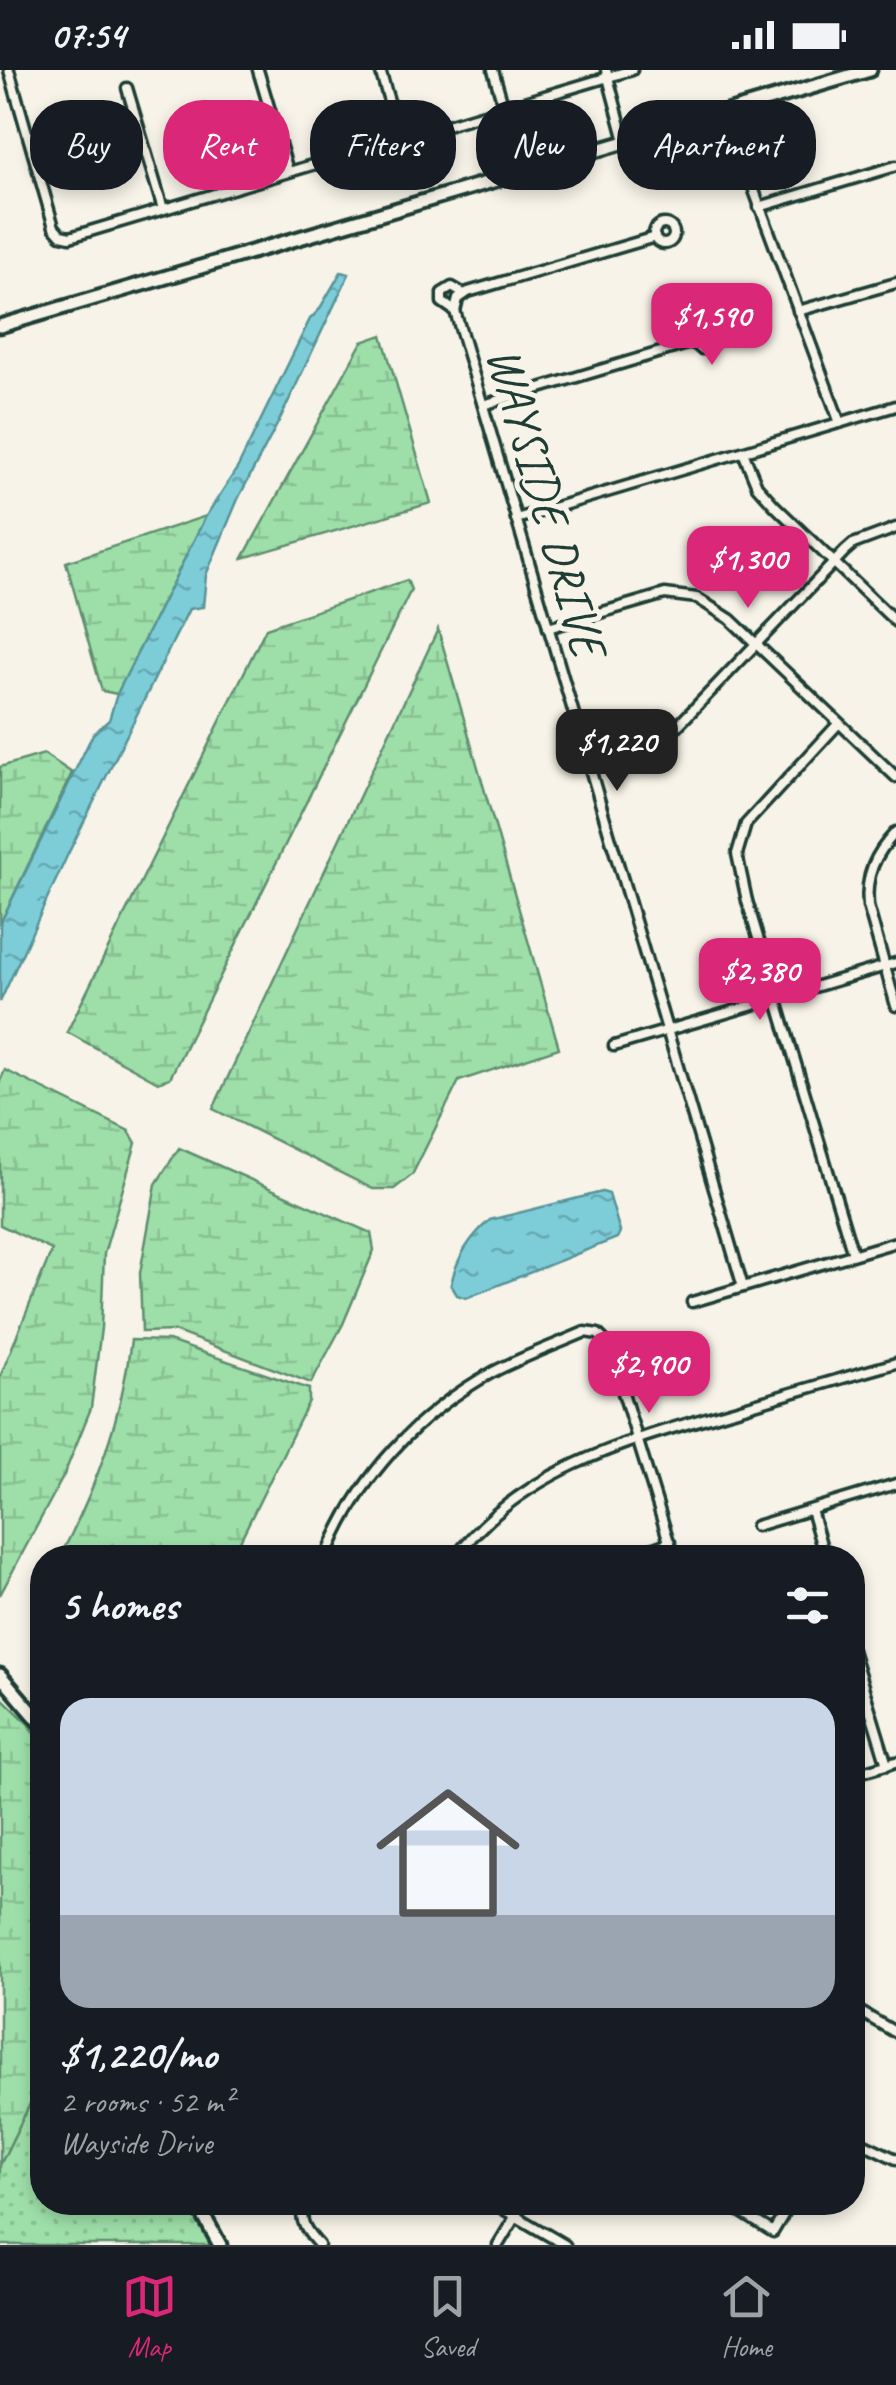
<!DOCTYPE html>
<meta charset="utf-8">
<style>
:root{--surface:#171b24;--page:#20242c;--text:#f1f3f6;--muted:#9ea1a6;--line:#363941;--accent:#db2777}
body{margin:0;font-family:Caveat,sans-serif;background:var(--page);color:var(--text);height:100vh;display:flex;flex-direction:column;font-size:38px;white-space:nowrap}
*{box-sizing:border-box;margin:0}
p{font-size:32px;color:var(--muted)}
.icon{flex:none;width:55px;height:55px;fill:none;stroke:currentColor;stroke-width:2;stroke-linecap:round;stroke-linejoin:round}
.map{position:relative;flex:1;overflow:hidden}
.side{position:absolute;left:30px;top:1475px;width:835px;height:670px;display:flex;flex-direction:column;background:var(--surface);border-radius:40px;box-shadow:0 5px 15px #0003}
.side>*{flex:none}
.banner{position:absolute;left:30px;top:30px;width:838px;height:90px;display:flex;gap:20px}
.price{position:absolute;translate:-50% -85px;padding:0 22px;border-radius:20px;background:var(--accent);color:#fff;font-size:32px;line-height:65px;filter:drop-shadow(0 2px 5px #0008)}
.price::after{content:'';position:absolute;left:50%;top:60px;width:30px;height:22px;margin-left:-15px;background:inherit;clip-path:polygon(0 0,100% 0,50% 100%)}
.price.on{background:#222;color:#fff}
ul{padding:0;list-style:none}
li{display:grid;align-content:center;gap:20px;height:530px;padding:0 30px}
li span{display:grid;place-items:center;height:310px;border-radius:30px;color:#555}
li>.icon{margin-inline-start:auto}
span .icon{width:180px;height:180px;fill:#fffc;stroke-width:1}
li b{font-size:42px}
h2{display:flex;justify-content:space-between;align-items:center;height:120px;padding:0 30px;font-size:42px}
.chip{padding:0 35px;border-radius:40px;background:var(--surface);box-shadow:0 5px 15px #0003;font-size:35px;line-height:90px}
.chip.on{background:var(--accent);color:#fff}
.status{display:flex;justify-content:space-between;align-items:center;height:70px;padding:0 50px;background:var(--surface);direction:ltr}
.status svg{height:28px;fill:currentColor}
.tab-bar{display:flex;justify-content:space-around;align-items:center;height:140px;border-top:2px solid var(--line);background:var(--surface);font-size:28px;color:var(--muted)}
.tab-bar a{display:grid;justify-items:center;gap:5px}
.tab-bar .on{color:var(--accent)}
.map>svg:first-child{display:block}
</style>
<div class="status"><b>07:54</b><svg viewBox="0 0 49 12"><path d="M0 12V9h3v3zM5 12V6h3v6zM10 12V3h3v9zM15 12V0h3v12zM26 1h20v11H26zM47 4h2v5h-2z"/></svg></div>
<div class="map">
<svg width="896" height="2175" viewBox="0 0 896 2175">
<defs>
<pattern id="grass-dots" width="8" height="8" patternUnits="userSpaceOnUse" patternTransform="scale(2.5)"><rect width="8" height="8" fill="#9edfa9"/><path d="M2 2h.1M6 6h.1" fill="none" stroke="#88c092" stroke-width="1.8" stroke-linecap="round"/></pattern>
<pattern id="wetland-marsh" width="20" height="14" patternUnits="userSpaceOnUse" patternTransform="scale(2.5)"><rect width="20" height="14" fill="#9edfa9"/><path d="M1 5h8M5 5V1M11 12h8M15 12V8" fill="none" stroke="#88c092"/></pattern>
<pattern id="water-ripples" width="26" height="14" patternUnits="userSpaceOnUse" patternTransform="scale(2.5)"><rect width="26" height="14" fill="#7dcdd9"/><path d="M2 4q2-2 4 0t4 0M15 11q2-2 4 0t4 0" fill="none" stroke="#66a8b1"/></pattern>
</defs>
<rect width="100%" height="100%" fill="#f7f3e8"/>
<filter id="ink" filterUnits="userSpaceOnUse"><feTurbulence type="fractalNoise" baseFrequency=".01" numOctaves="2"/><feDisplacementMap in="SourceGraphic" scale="20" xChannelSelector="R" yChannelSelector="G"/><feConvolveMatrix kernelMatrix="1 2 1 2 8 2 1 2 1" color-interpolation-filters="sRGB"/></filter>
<g filter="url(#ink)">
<polygon fill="url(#grass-dots)" stroke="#5e8e6e" stroke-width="2.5" points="42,2009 42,2132 189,2133 213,2175 0,2175 0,2095"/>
<g fill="url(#wetland-marsh)" stroke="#5e8e6e" stroke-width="2.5">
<polygon points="382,265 431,433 243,488 362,272"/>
<polygon points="206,446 117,624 102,621 66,492"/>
<polygon points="407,510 411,520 170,1008 158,1012 67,962 266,558"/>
<polygon points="438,559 559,978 459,1011 412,1105 394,1119 373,1119 213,1039"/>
<polygon points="44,684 72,703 0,854 0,697"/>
<polygon points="5,1000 129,1061 136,1073 104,1184 101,1258 91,1338 64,1405 0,1525 0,1307 52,1180 0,1155 0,1011"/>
<polygon points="179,1078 371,1163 374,1180 343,1254 311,1313 174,1261 142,1262 140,1203 156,1114"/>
<path d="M131,1270L169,1271L309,1319V1331L232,1487H60C96,1417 122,1348 131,1270Z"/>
<polygon points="0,1626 29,1654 42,1675 42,2009 0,2095"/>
</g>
<g fill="url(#water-ripples)" stroke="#579397" stroke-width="2.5">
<polygon points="341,202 349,204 280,349 238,429 206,505 203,537 189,539 67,786 0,932 0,854 93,664 109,650 117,624 206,446 238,397 310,249 319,240"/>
<path d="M602,1122L609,1124L620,1162L617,1168L466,1228L457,1225L451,1215C456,1189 470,1167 490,1150Z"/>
</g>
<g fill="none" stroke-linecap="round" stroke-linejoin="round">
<g stroke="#1f3d34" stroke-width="15">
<g id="street">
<polyline points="9,0 54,157 61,165 70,167 632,0"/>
<polyline points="258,0 288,101"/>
<polyline points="380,0 400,69"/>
<polyline points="493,0 504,38"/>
<polyline points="606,0 625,71"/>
<polyline points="127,18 163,139"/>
<polyline points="725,42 840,353"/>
<polyline points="759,137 896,96"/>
<circle cx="664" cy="164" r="10"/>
<polyline points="455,241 743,1217"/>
<polyline points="455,241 458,229 468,222 655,167"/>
<polyline points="455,241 442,232 442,223 452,217 464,224"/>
<polyline points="798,241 896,213"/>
<polyline points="694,273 701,279 708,279 714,273 714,266"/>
<polyline points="483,335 714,266"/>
<polyline points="743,382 757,416 775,436 896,552"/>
<polyline points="516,449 896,336"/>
<polyline points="548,558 665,524 697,528 730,549 896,707"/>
<polyline points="839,653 746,754 737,784 747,831 853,1184"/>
<polyline points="588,693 667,667 845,481 853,474 896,458"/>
<path d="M896,762C875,784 865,805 868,836L896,936"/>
<polyline points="614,976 896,893"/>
<polyline points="692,1232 896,1172"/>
<polyline points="811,1440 825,1488"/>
<polyline points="756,1456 896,1414"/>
<path d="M326,1488C357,1408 418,1343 493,1302C522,1287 555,1275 585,1262L598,1264L608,1274L674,1488"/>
<path d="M455,1488C520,1398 634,1369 734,1340C788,1324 842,1308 896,1293"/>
<polyline points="626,1488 670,1472"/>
<polyline points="852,1580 887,1695"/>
<polyline points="852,1705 896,1692"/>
<polyline points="852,1937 893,1961"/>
<polyline points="852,2068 896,2089"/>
<path d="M303,2132C299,2152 306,2161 319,2175"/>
<polyline points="491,2132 565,2175"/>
<polyline points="725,2132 773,2162 791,2132"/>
<polyline points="498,2175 524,2132"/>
</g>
</g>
<g stroke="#1f3d34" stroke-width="19">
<g id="secondary">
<polyline points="0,256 870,0"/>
<polyline points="0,1605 42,1654"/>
<polyline points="196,2132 220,2175"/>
</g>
</g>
<use href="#street" stroke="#f7f3e8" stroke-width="8"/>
<use href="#secondary" stroke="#f7f3e8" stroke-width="11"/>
</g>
</g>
<g text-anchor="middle" stroke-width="10" stroke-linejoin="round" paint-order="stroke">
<g font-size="50" fill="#1f3d34" stroke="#f7f3e8">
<text transform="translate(548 431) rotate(74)" y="18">WAYSIDE DRIVE</text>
</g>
</g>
</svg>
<b class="price" style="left:712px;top:298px">$1,590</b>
<b class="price" style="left:748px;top:541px">$1,300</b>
<b class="price on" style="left:617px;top:724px">$1,220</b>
<b class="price" style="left:760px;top:953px">$2,380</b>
<b class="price" style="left:649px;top:1346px">$2,900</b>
<div class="banner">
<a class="chip">Buy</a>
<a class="chip on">Rent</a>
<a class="chip">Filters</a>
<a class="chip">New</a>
<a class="chip">Apartment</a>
</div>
<section class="side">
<h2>5 homes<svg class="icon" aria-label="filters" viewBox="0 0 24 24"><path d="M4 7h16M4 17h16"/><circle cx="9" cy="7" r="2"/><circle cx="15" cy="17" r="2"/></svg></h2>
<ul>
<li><span style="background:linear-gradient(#c9d6e8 70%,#9aa5b1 0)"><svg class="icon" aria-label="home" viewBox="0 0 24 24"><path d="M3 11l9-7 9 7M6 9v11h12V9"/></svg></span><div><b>$1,220/mo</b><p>2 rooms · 52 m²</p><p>Wayside Drive</p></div></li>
</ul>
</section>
</div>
<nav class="tab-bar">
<a class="on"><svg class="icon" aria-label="map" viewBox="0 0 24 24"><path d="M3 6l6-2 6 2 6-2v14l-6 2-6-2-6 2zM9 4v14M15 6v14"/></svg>Map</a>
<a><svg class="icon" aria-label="saved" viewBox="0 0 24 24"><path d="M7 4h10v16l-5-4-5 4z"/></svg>Saved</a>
<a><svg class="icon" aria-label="home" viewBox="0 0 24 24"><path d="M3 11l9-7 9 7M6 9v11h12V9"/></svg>Home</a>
</nav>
